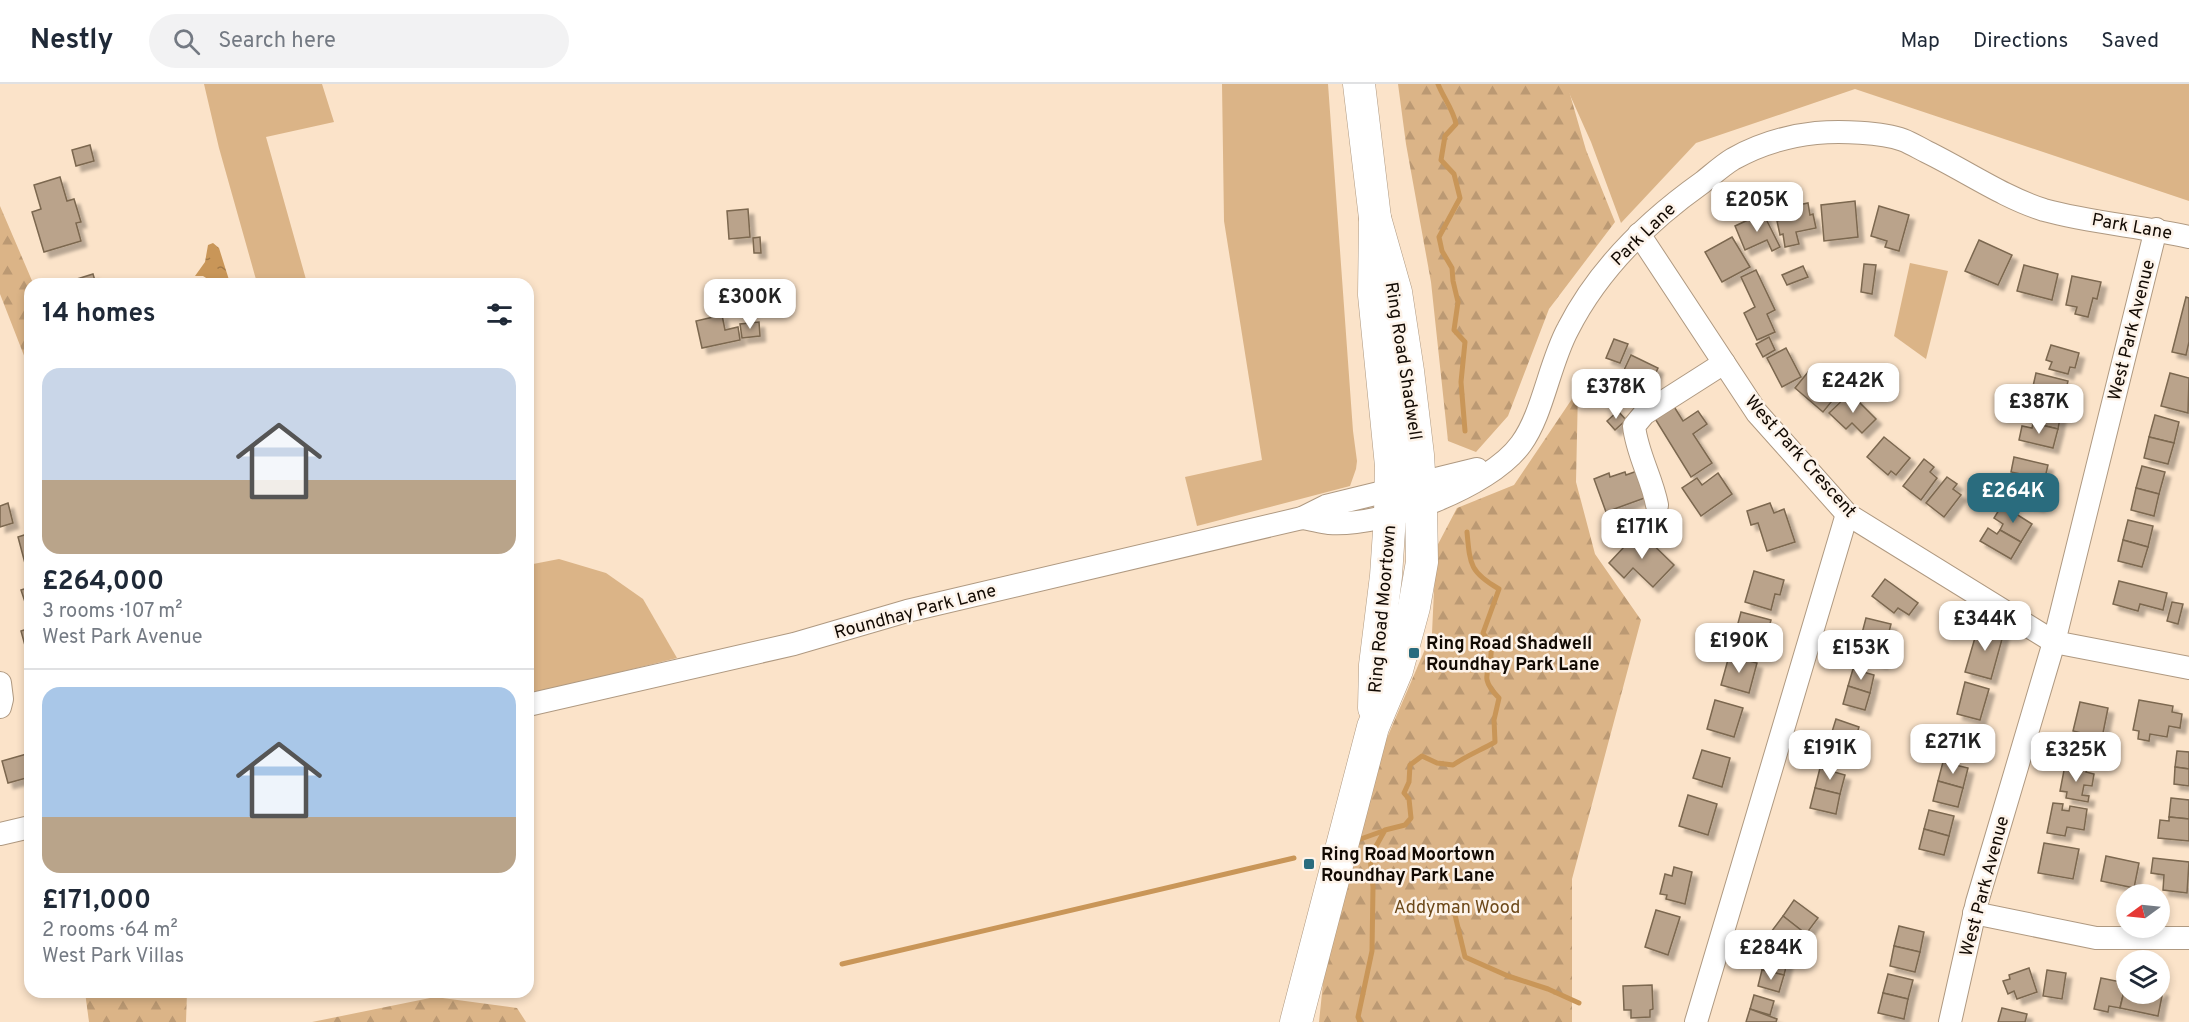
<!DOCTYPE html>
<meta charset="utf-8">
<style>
:root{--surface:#fff;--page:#f2f2f3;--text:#1f2937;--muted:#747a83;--line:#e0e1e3;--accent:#2a6c7e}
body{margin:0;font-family:Overpass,sans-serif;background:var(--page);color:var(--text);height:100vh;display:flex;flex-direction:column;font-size:22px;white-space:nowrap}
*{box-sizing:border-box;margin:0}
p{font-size:20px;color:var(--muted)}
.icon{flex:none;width:33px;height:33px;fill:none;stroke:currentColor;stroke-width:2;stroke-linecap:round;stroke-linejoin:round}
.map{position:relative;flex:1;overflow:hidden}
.side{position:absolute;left:24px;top:194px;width:510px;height:720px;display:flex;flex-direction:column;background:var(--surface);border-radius:18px;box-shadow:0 3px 9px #0003}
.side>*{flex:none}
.needle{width:39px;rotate:255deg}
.buttons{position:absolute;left:2116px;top:800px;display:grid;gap:12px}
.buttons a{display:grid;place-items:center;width:54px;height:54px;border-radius:50%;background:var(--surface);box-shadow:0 3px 9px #0003;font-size:30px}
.price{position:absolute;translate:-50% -51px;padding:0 14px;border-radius:12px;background:#fff;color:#222;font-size:20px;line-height:39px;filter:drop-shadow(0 2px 3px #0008)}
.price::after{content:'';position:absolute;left:50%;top:36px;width:18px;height:14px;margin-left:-9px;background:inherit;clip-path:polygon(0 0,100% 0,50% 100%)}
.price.selected{background:var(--accent);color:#fff}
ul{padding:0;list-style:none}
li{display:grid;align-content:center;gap:12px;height:318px;padding:0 18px}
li+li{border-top:2px solid var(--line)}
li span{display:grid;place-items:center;height:186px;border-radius:18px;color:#555}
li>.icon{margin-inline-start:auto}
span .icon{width:108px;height:108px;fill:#fffc;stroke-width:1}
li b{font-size:26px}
h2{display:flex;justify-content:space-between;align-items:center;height:72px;padding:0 18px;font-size:26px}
header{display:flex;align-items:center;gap:36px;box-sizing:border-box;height:84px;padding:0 30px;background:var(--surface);border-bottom:2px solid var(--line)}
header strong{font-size:28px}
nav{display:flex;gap:33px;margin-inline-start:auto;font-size:21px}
.search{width:420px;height:54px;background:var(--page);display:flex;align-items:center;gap:15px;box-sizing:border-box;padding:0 21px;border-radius:33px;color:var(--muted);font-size:22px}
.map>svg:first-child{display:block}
</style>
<header>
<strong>Nestly</strong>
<div class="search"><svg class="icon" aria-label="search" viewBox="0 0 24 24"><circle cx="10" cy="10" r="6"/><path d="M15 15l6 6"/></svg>Search here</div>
<nav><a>Map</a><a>Directions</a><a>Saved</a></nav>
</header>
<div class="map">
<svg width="2189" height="938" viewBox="0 0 2189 938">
<defs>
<pattern id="forest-firs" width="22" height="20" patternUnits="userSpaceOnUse" patternTransform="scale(1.5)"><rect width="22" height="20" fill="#dbb487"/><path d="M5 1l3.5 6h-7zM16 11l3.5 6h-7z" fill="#bb9973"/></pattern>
<pattern id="water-ripples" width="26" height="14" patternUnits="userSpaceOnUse" patternTransform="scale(1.5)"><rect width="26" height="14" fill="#c99658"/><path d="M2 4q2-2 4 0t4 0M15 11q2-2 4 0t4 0" fill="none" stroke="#a27947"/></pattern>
<filter id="shadow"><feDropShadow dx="5.5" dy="5.5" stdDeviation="1.5" flood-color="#0004"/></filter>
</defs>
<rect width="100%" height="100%" fill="#fbe3c9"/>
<g fill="#dbb487">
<polygon points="204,0 322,0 334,38 266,53 307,199 257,199 219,64"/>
<polygon points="1222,0 1328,0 1353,347 1357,377 1356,385 1350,402 1197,442 1185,393 1262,376 1224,137"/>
<polygon points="1565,0 2189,0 2189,117 1855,5 1696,59 1621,139 1591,58"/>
<polygon points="1910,179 1948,187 1926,275 1894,252"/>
<polygon points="559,475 606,489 643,515 677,574 528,611 528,481"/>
</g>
<g fill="url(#forest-firs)">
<polygon points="1398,0 1567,0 1586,66 1615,138 1549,225 1508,332 1476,368 1448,357 1431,198 1406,60"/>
<polygon points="0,122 33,199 30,200 30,287 0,210"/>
<polygon points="1578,306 1576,398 1595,470 1641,536 1572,795 1572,938 1319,938 1324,890 1363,710 1432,549 1436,464 1457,424 1514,401"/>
<polygon points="85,908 187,908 186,938 89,938"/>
<polygon points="435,913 517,924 526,938 312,938"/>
</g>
<polygon fill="url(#water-ripples)" points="213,159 219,164 230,199 214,199 203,192 195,192 205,178 208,161"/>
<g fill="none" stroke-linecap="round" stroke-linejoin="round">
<g stroke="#c99658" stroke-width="5">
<path d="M1438,0C1444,15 1453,25 1456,40L1445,52L1441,76L1454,90L1460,114L1439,153L1442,167L1452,184L1453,197L1458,218L1454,246L1465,258L1461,298L1465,347"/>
<polyline points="1355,757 1383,747"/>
<polyline points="1455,831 1465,873 1508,892 1548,905 1579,919"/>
<polyline points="842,880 1294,774"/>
<path d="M1360,938L1358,933L1372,867L1373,803L1370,773L1385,746L1405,741L1411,734L1409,715L1404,709L1409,698L1410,681L1422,672L1437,679L1453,681C1466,672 1481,666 1495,658L1494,636L1499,614C1475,590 1494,587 1491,563C1490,558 1486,553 1483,549L1499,505C1470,488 1470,481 1467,448"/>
</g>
</g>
<g fill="#baa38b" stroke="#7b674f" stroke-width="1.5" filter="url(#shadow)">
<polygon points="90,61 94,77 76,82 72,66"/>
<polygon points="60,93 67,117 74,115 81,138 76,139 81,157 44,168 32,128 41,125 34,101"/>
<polygon points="1855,117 1858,153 1824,157 1821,121"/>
<polygon points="1808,119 1810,131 1813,130 1816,144 1796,148 1799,160 1785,163 1783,150 1780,151 1777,137 1781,136 1779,125"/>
<polygon points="1879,122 1909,131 1899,167 1885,163 1887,157 1871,152"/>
<polygon points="748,125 750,153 729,155 727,127"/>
<polygon points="1763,129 1780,163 1772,167 1767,156 1745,166 1735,142"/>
<polygon points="760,153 761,169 754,169 753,154"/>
<polygon points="1732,153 1750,183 1722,198 1705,168"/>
<polygon points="1979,156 2012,171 1998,201 1965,187"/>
<polygon points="1864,180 1876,181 1872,210 1861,208"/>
<polygon points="2024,181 2058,190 2052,216 2017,207"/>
<polygon points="1803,182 1808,193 1787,201 1782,191"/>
<polygon points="1756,186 1775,226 1767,230 1775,248 1757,256 1744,229 1755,223 1741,193"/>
<polygon points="93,190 96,200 61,200"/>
<polygon points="2072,192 2101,198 2097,215 2093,214 2088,233 2075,230 2077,223 2066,221"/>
<polygon points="2186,213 2189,214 2189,258 2186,271 2172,268"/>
<polygon points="722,231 725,246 738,243 740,256 702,264 696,237"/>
<polygon points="759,238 760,252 742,254 740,240"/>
<polygon points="1769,253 1775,266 1763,273 1756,260"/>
<polygon points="1614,255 1628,260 1620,279 1606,274"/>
<polygon points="2051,261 2079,269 2075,284 2070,283 2068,290 2049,285 2052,278 2046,276"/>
<polygon points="1786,264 1801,293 1782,303 1767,274"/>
<polygon points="1631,271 1658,284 1646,311 1618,299"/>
<polygon points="1808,288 1836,312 1823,328 1795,304"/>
<polygon points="2036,289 2068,297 2063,319 2031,311"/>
<polygon points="2170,289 2189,294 2188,329 2161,322"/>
<polygon points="1850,309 1876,335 1862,349 1852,339 1846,345 1829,329"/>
<polygon points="2028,316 2062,324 2058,345 2033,339 2035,333 2025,331"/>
<polygon points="1673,321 1683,337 1698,327 1707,340 1693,350 1712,379 1691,393 1654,333"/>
<polygon points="1618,327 1626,336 1615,346 1607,337"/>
<polygon points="2155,331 2179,338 2174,359 2149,353"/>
<polygon points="2033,339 2058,345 2053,364 2019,356 2022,342 2032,344"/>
<polygon points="1884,353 1910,374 1896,391 1891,387 1888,391 1867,373"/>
<polygon points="2149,353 2174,359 2168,380 2144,374"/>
<polygon points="2014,373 2048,381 2043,402 2019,397 2021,390 2011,388"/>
<polygon points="1924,375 1934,383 1930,388 1937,394 1921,416 1903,402"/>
<polygon points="2142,382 2165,388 2159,410 2136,404"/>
<polygon points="1640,386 1650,412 1606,428 1594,395 1609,389 1610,393 1625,388 1626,391"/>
<polygon points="1718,389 1732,410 1701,432 1682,404 1697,394 1702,401"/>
<polygon points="1947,393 1957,400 1953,405 1961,411 1944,433 1926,419"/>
<polygon points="2019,397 2043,402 2039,422 2005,414 2008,399 2018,402"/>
<polygon points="2136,404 2159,410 2154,432 2131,426"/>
<polygon points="8,419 13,439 0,443 0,422"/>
<polygon points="1770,419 1774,429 1784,425 1795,458 1767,467 1758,439 1751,441 1747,427"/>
<polygon points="2002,421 2032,440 2021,458 2000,446 2003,440 1994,434"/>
<polygon points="2128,436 2153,442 2148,463 2123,456"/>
<polygon points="1988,444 1997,450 2000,446 2021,458 2011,475 1980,457"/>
<polygon points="1639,447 1674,481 1653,503 1633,484 1624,494 1609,479"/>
<polygon points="30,449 30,482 26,483 18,453"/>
<polygon points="2123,456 2148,463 2142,483 2118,477"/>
<polygon points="1754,487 1784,496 1780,511 1775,510 1771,526 1745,518"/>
<polygon points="1885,495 1918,519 1909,531 1898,524 1894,529 1872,512"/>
<polygon points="2119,497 2167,509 2163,526 2140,520 2138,527 2113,520"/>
<polygon points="30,503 30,527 29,524 27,524 21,506"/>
<polygon points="2172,518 2183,520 2178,540 2167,537"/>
<polygon points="1741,528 1771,536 1763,566 1733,558"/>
<polygon points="1866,534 1891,540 1886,560 1861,553"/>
<polygon points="1979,540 2004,548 1991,595 1965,588"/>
<polygon points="30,544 30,564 26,565 21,547"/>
<polygon points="1861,553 1886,560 1882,579 1856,573"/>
<polygon points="1729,572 1757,579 1749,609 1721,601"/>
<polygon points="1853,585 1874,591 1870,609 1848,602"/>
<polygon points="1965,598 1989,605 1980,636 1957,630"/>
<polygon points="1848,602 1870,609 1865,626 1843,620"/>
<polygon points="1715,616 1743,624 1734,653 1707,645"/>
<polygon points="2139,616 2173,622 2172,628 2182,630 2180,644 2169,642 2167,653 2150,650 2149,657 2138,655 2139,647 2133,646"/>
<polygon points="2080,618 2108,624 2102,654 2073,647"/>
<polygon points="1836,635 1859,643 1854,659 1831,651"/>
<polygon points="1954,644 1976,650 1970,672 1948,665"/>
<polygon points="1831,651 1854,659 1849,675 1826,667"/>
<polygon points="1702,666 1730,674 1722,703 1693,694"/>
<polygon points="2177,667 2189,668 2189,685 2175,683"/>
<polygon points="30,669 30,693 8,699 2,677"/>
<polygon points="1943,678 1968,684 1963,704 1938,697"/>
<polygon points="2065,681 2087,685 2086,688 2094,690 2092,702 2084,701 2082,711 2089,712 2088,718 2066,714 2067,708 2060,707"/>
<polygon points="2175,683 2189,685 2189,702 2174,700"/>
<polygon points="1820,684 1845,691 1840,710 1815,704"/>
<polygon points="1938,697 1963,704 1958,723 1933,717"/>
<polygon points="1815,704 1840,710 1836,730 1810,724"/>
<polygon points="1688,711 1717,720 1708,751 1679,742"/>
<polygon points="2171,714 2189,716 2189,735 2169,733"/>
<polygon points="2053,719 2063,720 2062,726 2069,727 2070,722 2087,725 2084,746 2067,743 2065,752 2047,749"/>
<polygon points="1929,726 1954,732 1949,752 1924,745"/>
<polygon points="2169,733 2189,735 2189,757 2158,754 2160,736 2169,737"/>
<polygon points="1924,745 1949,752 1944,771 1919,765"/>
<polygon points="2044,759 2079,765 2073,795 2038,789"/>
<polygon points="2106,772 2139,779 2134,804 2101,797"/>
<polygon points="2153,774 2189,778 2187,809 2163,806 2164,791 2151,789"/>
<polygon points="1674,783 1692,788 1685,820 1666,815 1667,811 1660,810 1665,790 1672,792"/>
<polygon points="1794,816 1818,834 1806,850 1783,832"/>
<polygon points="1656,826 1680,833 1668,871 1645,863"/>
<polygon points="1783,832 1806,850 1794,865 1771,848"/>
<polygon points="1899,842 1924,848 1920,868 1894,862"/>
<polygon points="1894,862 1920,868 1915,888 1890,882"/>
<polygon points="1767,869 1788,875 1784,891 1762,886"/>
<polygon points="2029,884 2037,908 2017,915 2014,907 2008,910 2003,897 2010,895 2009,891"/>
<polygon points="1762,886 1784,891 1779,908 1758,902"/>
<polygon points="2047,886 2066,889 2062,915 2043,912"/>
<polygon points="1888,890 1913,896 1908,915 1883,909"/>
<polygon points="2101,894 2126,899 2120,924 2109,922 2108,928 2094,925"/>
<polygon points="2126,899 2127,909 2160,909 2160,906 2163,907 2158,932 2120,924"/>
<polygon points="1652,901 1653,925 1650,926 1650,933 1631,934 1631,926 1624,926 1623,902"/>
<polygon points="1883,909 1908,915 1904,935 1878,929"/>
<polygon points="1754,911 1774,917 1770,931 1750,925"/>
<polygon points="2002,924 2027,930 2025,938 1998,938"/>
<polygon points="1750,925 1777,935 1776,938 1746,938"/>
</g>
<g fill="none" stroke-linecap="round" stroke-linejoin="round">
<g stroke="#af9981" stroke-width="24">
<g id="minor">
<polyline points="1639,150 1757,329 1847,430 2054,558 2189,584"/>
<path d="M1657,421C1652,394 1637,370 1634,342L1644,330L1724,279"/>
<path d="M1302,434C1311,435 1320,438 1329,439C1383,443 1489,404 1521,360C1543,330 1549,280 1568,245C1599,184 1648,137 1703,98C1713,90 1723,81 1733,75C1758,61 1788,52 1816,49C1839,47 1882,48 1903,56C1911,59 1919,64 1927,68C1966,87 2003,113 2044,126C2091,139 2141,142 2189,153"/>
<polyline points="0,599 2,615 0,623"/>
<polyline points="528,621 794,560 907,527 1302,434 1326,422 1477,385"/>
<polyline points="0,750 30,743"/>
<polyline points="1974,829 2096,854 2189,854"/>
<polyline points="1696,938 1847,430"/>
<polyline points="1950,938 1977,818 2054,558 2156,145"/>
</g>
</g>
<g stroke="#af9981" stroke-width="33">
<g id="highway">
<polyline points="1359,0 1375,134 1374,211 1391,382 1390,432 1386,492 1375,581 1374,624"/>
<polyline points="1296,938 1373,643 1397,586 1414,523 1422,478 1421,421 1418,371 1408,287 1396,208 1375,134"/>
</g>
</g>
<use href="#minor" stroke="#fff" stroke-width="22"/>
<use href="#highway" stroke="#fff" stroke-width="32"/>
</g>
<g fill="#2a6c7e" stroke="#fdf3e9" stroke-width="2">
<rect x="1408" y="563" width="12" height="12" rx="3"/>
<rect x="1303" y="774" width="12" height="12" rx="3"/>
</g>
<g text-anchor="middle" stroke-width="5" stroke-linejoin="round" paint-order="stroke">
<g font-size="18" fill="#120a03" stroke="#fdf3e9">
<text transform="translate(2132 142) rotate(10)" y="6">Park Lane</text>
<text transform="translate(1643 150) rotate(-44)" y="6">Park Lane</text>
<text transform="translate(2131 246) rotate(-76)" y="6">West Park Avenue</text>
<text transform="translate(1404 277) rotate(81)" y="6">Ring Road Shadwell</text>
<text transform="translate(1801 372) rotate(48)" y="6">West Park Crescent</text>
<text transform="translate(1382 525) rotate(-85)" y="6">Ring Road Moortown</text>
<text transform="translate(915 527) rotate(-15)" y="6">Roundhay Park Lane</text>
<text transform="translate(1984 802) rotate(-75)" y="6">West Park Avenue</text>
</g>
<g font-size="18" font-weight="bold" fill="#120a03" stroke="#fdf3e9" text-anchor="start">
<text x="1426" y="565">Ring Road Shadwell<tspan x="1426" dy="21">Roundhay Park Lane</tspan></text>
<text x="1321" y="776">Ring Road Moortown<tspan x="1321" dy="21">Roundhay Park Lane</tspan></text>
</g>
<g font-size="18" fill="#6d491a" stroke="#fdf3e9">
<text x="1457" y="829">Addyman Wood</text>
</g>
</g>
</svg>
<div class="buttons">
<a><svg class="needle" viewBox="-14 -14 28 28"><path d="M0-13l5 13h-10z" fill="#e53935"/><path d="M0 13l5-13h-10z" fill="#747a83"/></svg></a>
<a><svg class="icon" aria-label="layers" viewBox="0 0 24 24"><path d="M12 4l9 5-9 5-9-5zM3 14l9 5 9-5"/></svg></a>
</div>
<b class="price" style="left:1757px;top:149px">£205K</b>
<b class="price" style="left:750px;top:246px">£300K</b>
<b class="price" style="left:1853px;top:330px">£242K</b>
<b class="price" style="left:1616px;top:336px">£378K</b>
<b class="price" style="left:2039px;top:351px">£387K</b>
<b class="price selected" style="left:2013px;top:440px">£264K</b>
<b class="price" style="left:1642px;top:476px">£171K</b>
<b class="price" style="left:1985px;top:568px">£344K</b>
<b class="price" style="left:1739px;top:590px">£190K</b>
<b class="price" style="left:1861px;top:597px">£153K</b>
<b class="price" style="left:1953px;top:691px">£271K</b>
<b class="price" style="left:1830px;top:697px">£191K</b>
<b class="price" style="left:2076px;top:699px">£325K</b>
<b class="price" style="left:1771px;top:897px">£284K</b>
<section class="side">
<h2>14 homes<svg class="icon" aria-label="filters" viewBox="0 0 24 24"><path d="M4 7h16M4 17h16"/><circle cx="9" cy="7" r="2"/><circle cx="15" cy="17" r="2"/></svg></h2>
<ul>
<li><span style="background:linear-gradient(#c9d6e8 60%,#b9a48a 0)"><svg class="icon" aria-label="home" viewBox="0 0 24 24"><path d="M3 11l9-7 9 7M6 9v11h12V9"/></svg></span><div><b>£264,000</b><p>3 rooms · 107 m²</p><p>West Park Avenue</p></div></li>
<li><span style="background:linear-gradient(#a9c7e8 70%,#b9a48a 0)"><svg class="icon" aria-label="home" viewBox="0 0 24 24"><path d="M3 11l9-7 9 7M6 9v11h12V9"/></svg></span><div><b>£171,000</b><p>2 rooms · 64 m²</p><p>West Park Villas</p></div></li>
</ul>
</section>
</div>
